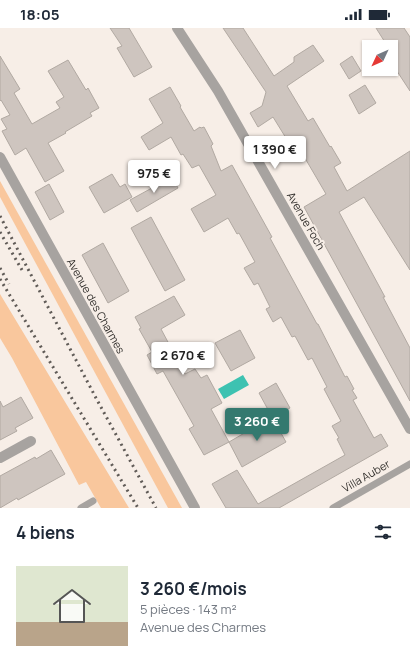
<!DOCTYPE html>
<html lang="fr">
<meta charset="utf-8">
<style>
:root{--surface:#fff;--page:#f2f2f3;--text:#1f2937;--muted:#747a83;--line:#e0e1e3;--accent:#34796f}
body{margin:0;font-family:Manrope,sans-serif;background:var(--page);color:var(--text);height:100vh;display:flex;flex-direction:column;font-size:15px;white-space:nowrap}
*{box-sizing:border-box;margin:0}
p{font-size:13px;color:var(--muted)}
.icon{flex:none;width:22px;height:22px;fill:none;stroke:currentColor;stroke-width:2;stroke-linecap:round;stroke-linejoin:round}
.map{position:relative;height:480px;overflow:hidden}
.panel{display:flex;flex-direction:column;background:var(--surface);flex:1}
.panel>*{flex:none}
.needle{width:26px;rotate:226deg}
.controls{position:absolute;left:362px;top:12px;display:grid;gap:8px}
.controls a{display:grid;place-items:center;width:36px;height:36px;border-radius:0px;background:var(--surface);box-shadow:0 1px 3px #0004;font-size:20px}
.price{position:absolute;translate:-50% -34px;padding:0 9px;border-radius:4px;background:#fff;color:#222;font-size:13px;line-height:26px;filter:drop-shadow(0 1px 2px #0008)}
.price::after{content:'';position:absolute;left:50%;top:24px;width:12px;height:9px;margin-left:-6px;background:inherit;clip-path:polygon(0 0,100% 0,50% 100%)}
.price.active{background:var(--accent);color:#fff}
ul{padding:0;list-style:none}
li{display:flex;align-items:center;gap:12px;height:100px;padding:0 16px}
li+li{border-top:1px solid var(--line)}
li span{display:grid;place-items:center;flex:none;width:112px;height:80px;border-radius:0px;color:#555}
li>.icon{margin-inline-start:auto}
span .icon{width:48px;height:48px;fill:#fffc;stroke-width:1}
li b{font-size:17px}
h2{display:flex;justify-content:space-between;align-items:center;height:48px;padding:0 16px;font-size:17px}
.status{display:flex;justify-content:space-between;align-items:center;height:28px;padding:0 20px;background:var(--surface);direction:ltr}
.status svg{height:11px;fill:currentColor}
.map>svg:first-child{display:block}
</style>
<div class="status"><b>18:05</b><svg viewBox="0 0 49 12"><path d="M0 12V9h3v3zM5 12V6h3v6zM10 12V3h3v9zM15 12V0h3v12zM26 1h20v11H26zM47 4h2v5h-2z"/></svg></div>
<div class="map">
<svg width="410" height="480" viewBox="0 0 410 480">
<rect width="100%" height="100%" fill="#f7eee7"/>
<g fill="#f9c79d">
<polygon points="0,153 182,480 168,480 0,169"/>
<polygon points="0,266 129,480 101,480 86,454 79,457 12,330 0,310"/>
</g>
<polygon fill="#3dc2b1" points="243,347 249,357 224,371 218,361"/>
<g fill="#cec5bf" stroke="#b1a9a2">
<polygon points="110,0 129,0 152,39 134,49 117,20 122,18"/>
<polygon points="223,0 243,0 274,48 294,34 294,29 313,17 324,33 287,58 308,93 313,90 330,119 331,118 341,135 334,139 347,163 410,123 410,242 364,169 339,184 385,269 383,269 410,320 410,373 304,179 326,166 302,125 298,127 295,122 294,123 273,89 258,99 250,85 262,78 266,64"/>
<polygon points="376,0 404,0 410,9 410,63 391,34 391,19 388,19"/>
<polygon points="0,28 20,61 14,65 32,96 60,80 56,74 64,69 48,43 68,32 86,62 88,60 99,80 90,85 92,88 65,104 66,105 48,115 64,143 45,154 26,120 15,127 2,103 7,101 1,91 10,87 1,72 0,73"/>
<polygon points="352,28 361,43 349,51 340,36"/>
<polygon points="365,57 376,75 359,86 349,67"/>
<polygon points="170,59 181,78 180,79 194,103 200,99 201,100 204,99 213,116 211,118 221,143 232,137 272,209 270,210 317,296 318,296 345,349 347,348 354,361 352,362 357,370 353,372 374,410 381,406 388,418 279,480 226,480 212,456 237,442 258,476 345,427 337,411 339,410 332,398 341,393 324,361 327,359 312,330 308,332 295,308 292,309 281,289 273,294 266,281 270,279 258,255 254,257 244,240 255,234 239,205 237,206 228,190 204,204 191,181 216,167 199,137 192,140 183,126 181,127 171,109 149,122 141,109 163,95 149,71"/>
<polygon points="112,146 120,159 125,156 132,169 104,185 89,159"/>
<polygon points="172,149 178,160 137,184 130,172"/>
<polygon points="49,156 64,184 50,192 35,164"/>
<polygon points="151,189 185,252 165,263 131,200"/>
<polygon points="103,215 129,263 108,275 82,227"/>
<polygon points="174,268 185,287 161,301 185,346 195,341 201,350 207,347 222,375 211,381 229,414 204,427 189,401 194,398 163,343 157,346 147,327 152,324 139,301 141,300 135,289"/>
<polygon points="240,302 255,330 231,343 215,315"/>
<polygon points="276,355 290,380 272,389 259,365"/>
<polygon points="21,369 33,390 15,400 17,403 0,412 0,373 3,379"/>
<polygon points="272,389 286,414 242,439 229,414"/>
<polygon points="51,422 65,446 18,472 17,470 0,480 0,448 35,429 36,431"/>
</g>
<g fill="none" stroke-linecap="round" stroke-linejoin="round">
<g stroke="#a7a3a0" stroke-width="7">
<polyline points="81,480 93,473"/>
<polyline points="333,480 410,436"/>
</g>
<g stroke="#a7a3a0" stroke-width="10">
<polyline points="177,0 218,63 410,401"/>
<polyline points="0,129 195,480"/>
<polyline points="0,430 31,413"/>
</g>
<g stroke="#605b57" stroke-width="3" stroke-dasharray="2 4" stroke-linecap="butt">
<polyline points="0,188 96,370 156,480"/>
<polyline points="0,204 22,242"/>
<polyline points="0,240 9,256"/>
<polyline points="0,251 138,480"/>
</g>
</g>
<g text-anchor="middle" stroke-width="4" stroke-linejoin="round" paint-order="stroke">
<g font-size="11" fill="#322f2c" stroke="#f7eee7">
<text transform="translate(306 193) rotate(60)" y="4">Avenue Foch</text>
<text transform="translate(96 278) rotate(61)" y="4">Avenue des Charmes</text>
<text transform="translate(366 448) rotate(-30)" y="4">Villa Auber</text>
</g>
</g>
</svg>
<div class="controls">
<a><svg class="needle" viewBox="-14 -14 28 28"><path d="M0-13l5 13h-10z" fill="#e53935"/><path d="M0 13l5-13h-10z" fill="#747a83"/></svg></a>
</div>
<b class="price" style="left:275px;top:142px">1 390 €</b>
<b class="price" style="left:154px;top:166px">975 €</b>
<b class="price" style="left:183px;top:348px">2 670 €</b>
<b class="price active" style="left:257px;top:414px">3 260 €</b>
</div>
<section class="panel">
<h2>4 biens<svg class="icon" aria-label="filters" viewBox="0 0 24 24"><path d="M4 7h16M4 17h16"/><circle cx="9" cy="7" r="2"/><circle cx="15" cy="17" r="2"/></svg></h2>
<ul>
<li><span style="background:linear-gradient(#dfe7d0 70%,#b9a48a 0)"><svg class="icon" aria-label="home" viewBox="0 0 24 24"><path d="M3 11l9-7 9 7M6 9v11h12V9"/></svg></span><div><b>3 260 €/mois</b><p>5 pièces · 143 m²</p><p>Avenue des Charmes</p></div></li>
</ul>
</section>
